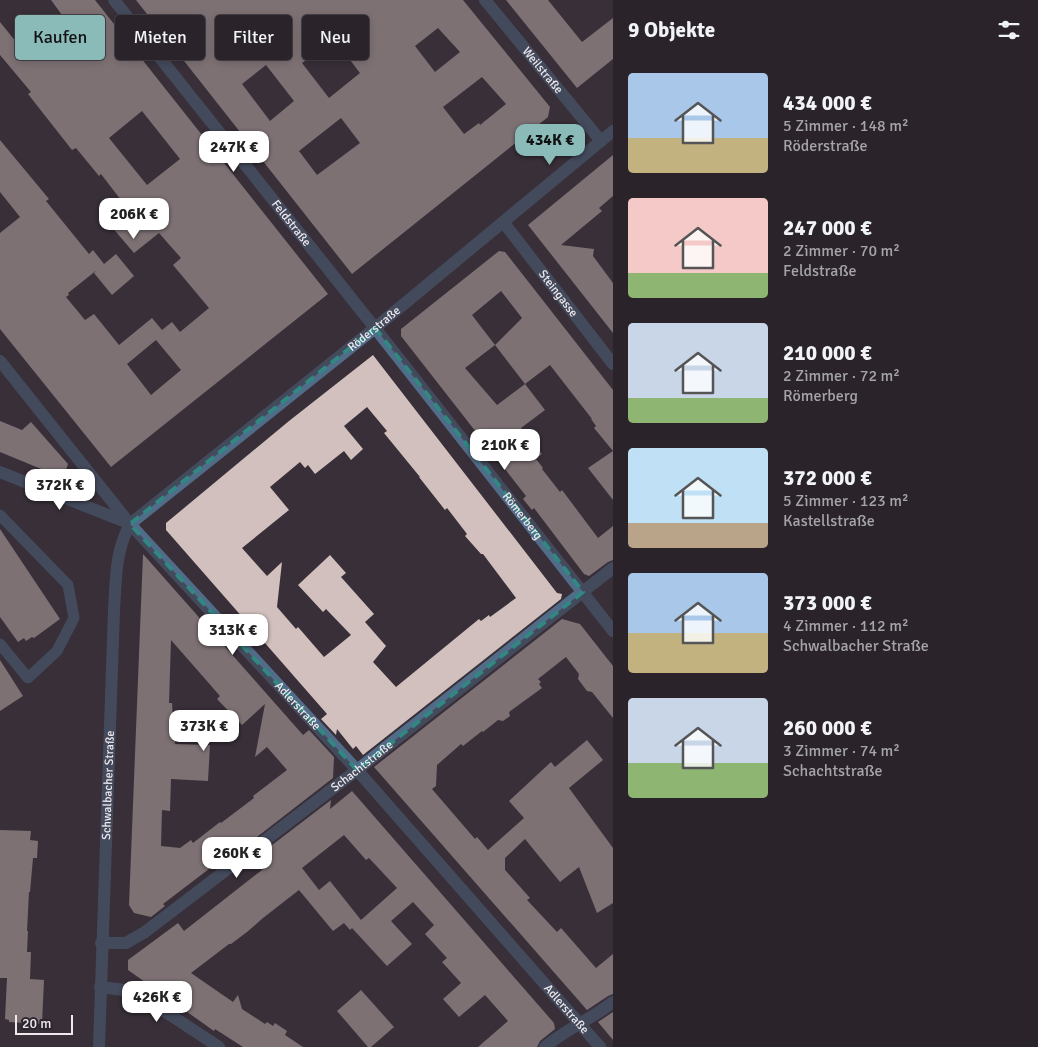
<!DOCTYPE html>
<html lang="de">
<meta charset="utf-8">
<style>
:root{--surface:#2a232a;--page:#362f36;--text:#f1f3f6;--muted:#a5a4a8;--line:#464047;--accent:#8bbbb9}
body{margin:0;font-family:Signika,sans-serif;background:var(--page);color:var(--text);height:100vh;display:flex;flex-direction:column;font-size:19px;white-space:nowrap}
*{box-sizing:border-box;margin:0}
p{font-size:16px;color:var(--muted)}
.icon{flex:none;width:28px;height:28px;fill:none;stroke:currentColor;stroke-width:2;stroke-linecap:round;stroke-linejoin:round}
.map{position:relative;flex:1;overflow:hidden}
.panel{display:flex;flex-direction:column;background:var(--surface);width:425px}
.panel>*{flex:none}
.banner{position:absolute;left:15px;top:15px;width:475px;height:45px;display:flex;gap:10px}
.scale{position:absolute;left:15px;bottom:12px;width:58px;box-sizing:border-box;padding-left:5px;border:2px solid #efe9ee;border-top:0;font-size:14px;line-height:18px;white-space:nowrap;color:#efe9ee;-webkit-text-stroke:4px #2e262e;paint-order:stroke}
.price{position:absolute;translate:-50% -42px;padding:0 11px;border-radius:10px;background:#fff;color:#222;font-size:16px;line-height:32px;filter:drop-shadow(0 1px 2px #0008)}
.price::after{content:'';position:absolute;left:50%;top:30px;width:15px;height:11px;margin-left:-8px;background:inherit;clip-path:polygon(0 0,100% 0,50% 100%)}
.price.selected{background:var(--accent);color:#111}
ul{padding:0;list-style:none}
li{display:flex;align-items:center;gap:15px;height:125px;padding:0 15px}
li span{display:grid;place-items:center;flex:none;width:140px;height:100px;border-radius:5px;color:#555}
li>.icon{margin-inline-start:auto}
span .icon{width:60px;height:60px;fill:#fffc;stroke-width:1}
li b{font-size:21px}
h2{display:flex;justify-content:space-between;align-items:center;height:60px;padding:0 15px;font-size:21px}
.chip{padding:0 18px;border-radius:5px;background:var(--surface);box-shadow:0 2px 8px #0003,0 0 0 1px var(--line);font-size:18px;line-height:45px}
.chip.selected{background:var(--accent);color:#111}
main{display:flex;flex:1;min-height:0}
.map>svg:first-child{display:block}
</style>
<main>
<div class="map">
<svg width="613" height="1047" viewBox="0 0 613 1047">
<rect width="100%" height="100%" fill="#382f38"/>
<g fill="#d1c0bd" fill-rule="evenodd">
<path d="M51,0H95L328,294L111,467L0,329V233L20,217L0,192V140L49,199L46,201L89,254L93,250L104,264L116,254L134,276L112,295L94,273L97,270L68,293L69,295L66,297L85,320L94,314L119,345L152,318L162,330L172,322L180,332L209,308L173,265L181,258L159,233L134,253L105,219L124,204L101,174L99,176L76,148L72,150L28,94L31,92L0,55V22L21,48L62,15ZM142,111L180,159L147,185L109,138ZM156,340L181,370L151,395L127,364Z"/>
<path d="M136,0H463L550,107L548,117L352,274ZM438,28L460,52L435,72L415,46ZM334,39L360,73L329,98L302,63ZM266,65L294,101L270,121L242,84ZM482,77L506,104L480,125L479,123L464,134L443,107ZM341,118L360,143L317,175L299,151Z"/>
<polygon points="506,0 548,0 582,42 613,18 613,59 577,88"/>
<polygon points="613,155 613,196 599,208 602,211 561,245 594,249 593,256 613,283 613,333 528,225"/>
<path d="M499,251L505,252L613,390V451L594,428L596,426L591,419H592L550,365L525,384L545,410L521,428L542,454L536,459L543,468L542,469L560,492L562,490L598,538L613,526V560L608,562L589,576L584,574L534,508L532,510L523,499L526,496L401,336V329ZM501,291L522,318L495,345L472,315ZM495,345L525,384L497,405L465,368Z"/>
<path d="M373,355L557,593L562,594L561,599L363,755L356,746L353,749L337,729L336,735L321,719L327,714L166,530V523L289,421ZM367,407L387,431L384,433L420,477H419L445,510L447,508L467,534L465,536L481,554H483L516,598L490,617L489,615L481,621L479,619L396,687L373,662L386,646L365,622L374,614L341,577L346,573L330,555L298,585L323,612L326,609L351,635L324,657L298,627L296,629L277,607L282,562L267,576L242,548L289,510L270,487L300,462L305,468L308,465L315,474L344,451L351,460L363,449L344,426Z"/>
<polygon points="0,421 22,430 31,422 68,464 63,478 0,452"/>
<polygon points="613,451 613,500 588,468"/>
<polygon points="0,529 60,619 34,638 32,637 26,641 24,638 18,642 0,617"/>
<path d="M143,554L303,735L309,730L334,757L333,778L249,843L247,840L163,904L165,906L151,917L134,913L129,905ZM171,640L220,696L217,699L242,725L265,704L255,757L267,747L287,770L253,796L254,798L221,823L220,822L193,843L191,840L180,848L161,846L162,810L170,811L171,779L208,781L210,745L175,744L176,719H173L172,703H169Z"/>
<polygon points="562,619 580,624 613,666 613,718 592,692 587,691 578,679 579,674 566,657 538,679 541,682 539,684 542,688 509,712 510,716 503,721 498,720 483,732 482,731 463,746 461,744 437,765 436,786 432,789 475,839 477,837 488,850 524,818 509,801 551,762 555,767 587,740 603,760 569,788 613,848 613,903 597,913 579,867 560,882 525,839 505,858 505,870 530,898 527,900 557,932 561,928 596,968 613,954 613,994 608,996 587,1010 374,767"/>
<polygon points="0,660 23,696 0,711"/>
<path d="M352,791L554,1023L555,1029L540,1041L537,1047H478L508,1021L485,995L459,1017L443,999L461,983L442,962L447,958L425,934L434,925L413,902L391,921L412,944L387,966L352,928L350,930L344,923L333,931L299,890L263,918L247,932L231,944H229L191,973L233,1002L238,995L242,1009L265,1024L267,1022L273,1026L275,1023L287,1031L285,1035L303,1047H243L215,1029L214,1031L128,970V960L178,923L184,931L267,866L259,855L331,800L330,809ZM344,835L366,860L369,858L397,888L361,920L330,881L319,890L302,868Z"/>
<polygon points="0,830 31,831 30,840 38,841 37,858 33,858 30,892 29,892 27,931 28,931 27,952 31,952 30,979 44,980 42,1024 9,1022 9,1020 5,1019 7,978 0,978"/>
<polygon points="361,990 394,1027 371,1047 368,1047 337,1011"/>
<polygon points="613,1012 613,1040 598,1022"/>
</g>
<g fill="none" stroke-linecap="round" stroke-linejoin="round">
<polyline stroke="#516c88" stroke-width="11" points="0,515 68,585 74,618 57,651 28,678 0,644"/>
<g stroke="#516c88" stroke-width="12">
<path id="s1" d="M114,0L375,328L613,631"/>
<path id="s2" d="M485,0L601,141"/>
<path id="s3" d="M504,223L613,364"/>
<path id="s4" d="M0,361L130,524L357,770L600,1047"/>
<polyline points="0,472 128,523"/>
<path id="s5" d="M101,943H126L145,932L357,770L613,568"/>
<polyline points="100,987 124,990 143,997 219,1047"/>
<path d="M545,1047C566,1029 592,1019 613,1002"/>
</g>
<path stroke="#516c88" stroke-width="12" id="s6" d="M99,1047L114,610C116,579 115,552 130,524L375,328L613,131"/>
</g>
<path d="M0 0H613V1047H0ZM375,328L583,592L357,770L130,524Z" fill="#382f38" fill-opacity=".55" fill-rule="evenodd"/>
<path fill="none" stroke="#318781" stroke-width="4" stroke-dasharray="10 6" stroke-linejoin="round" d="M375,328L583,592L357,770L130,524Z"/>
<g text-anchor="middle" stroke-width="5" stroke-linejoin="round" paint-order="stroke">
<g font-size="12" fill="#efe9ee" stroke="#2e262e">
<text dy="4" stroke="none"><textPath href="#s2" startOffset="91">Weilstraße</textPath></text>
<text dy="4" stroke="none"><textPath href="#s1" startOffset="285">Feldstraße</textPath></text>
<text dy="4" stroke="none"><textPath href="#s3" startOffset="89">Steingasse</textPath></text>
<text dy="4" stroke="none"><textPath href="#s6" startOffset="838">Röderstraße</textPath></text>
<text dy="4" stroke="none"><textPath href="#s1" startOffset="658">Römerberg</textPath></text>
<text dy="4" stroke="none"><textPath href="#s4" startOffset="456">Adlerstraße</textPath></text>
<text dy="4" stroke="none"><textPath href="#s5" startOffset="320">Schachtstraße</textPath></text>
<text dy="4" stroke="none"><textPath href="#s6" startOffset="262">Schwalbacher Straße</textPath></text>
<text dy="4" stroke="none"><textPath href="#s4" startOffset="861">Adlerstraße</textPath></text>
</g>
</g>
</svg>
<div class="scale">20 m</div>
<b class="price selected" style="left:550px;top:166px">434K €</b>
<b class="price" style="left:234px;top:173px">247K €</b>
<b class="price" style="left:134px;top:240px">206K €</b>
<b class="price" style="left:505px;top:471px">210K €</b>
<b class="price" style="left:60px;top:511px">372K €</b>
<b class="price" style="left:233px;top:656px">313K €</b>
<b class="price" style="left:204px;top:752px">373K €</b>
<b class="price" style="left:237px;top:879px">260K €</b>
<b class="price" style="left:157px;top:1023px">426K €</b>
<div class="banner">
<a class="chip selected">Kaufen</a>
<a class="chip">Mieten</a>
<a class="chip">Filter</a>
<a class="chip">Neu</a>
</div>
</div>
<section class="panel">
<h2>9 Objekte<svg class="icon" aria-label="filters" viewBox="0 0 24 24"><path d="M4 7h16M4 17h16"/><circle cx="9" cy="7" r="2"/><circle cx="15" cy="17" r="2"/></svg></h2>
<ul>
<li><span style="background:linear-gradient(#a9c7e8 65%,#c2b280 0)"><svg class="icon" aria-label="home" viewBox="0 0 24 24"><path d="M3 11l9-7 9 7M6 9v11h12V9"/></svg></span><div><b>434 000 €</b><p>5 Zimmer · 148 m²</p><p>Röderstraße</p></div></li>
<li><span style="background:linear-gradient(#f6c9c9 75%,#8fb573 0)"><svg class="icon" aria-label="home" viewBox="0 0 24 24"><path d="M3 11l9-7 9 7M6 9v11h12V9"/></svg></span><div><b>247 000 €</b><p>2 Zimmer · 70 m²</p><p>Feldstraße</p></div></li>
<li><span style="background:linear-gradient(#c9d6e8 75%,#8fb573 0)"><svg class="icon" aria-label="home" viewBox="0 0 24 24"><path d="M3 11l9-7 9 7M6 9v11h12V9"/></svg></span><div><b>210 000 €</b><p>2 Zimmer · 72 m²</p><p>Römerberg</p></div></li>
<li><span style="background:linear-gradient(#bfe0f5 75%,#b9a48a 0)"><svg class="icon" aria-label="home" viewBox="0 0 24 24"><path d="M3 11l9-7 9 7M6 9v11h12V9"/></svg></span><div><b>372 000 €</b><p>5 Zimmer · 123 m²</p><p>Kastellstraße</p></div></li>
<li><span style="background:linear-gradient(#a9c7e8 60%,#c2b280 0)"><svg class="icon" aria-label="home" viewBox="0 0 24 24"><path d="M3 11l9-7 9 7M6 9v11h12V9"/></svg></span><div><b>373 000 €</b><p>4 Zimmer · 112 m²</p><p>Schwalbacher Straße</p></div></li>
<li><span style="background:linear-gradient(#c9d6e8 65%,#8fb573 0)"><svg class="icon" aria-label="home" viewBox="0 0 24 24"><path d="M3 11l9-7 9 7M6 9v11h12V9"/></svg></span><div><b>260 000 €</b><p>3 Zimmer · 74 m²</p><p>Schachtstraße</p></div></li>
</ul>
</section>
</main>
